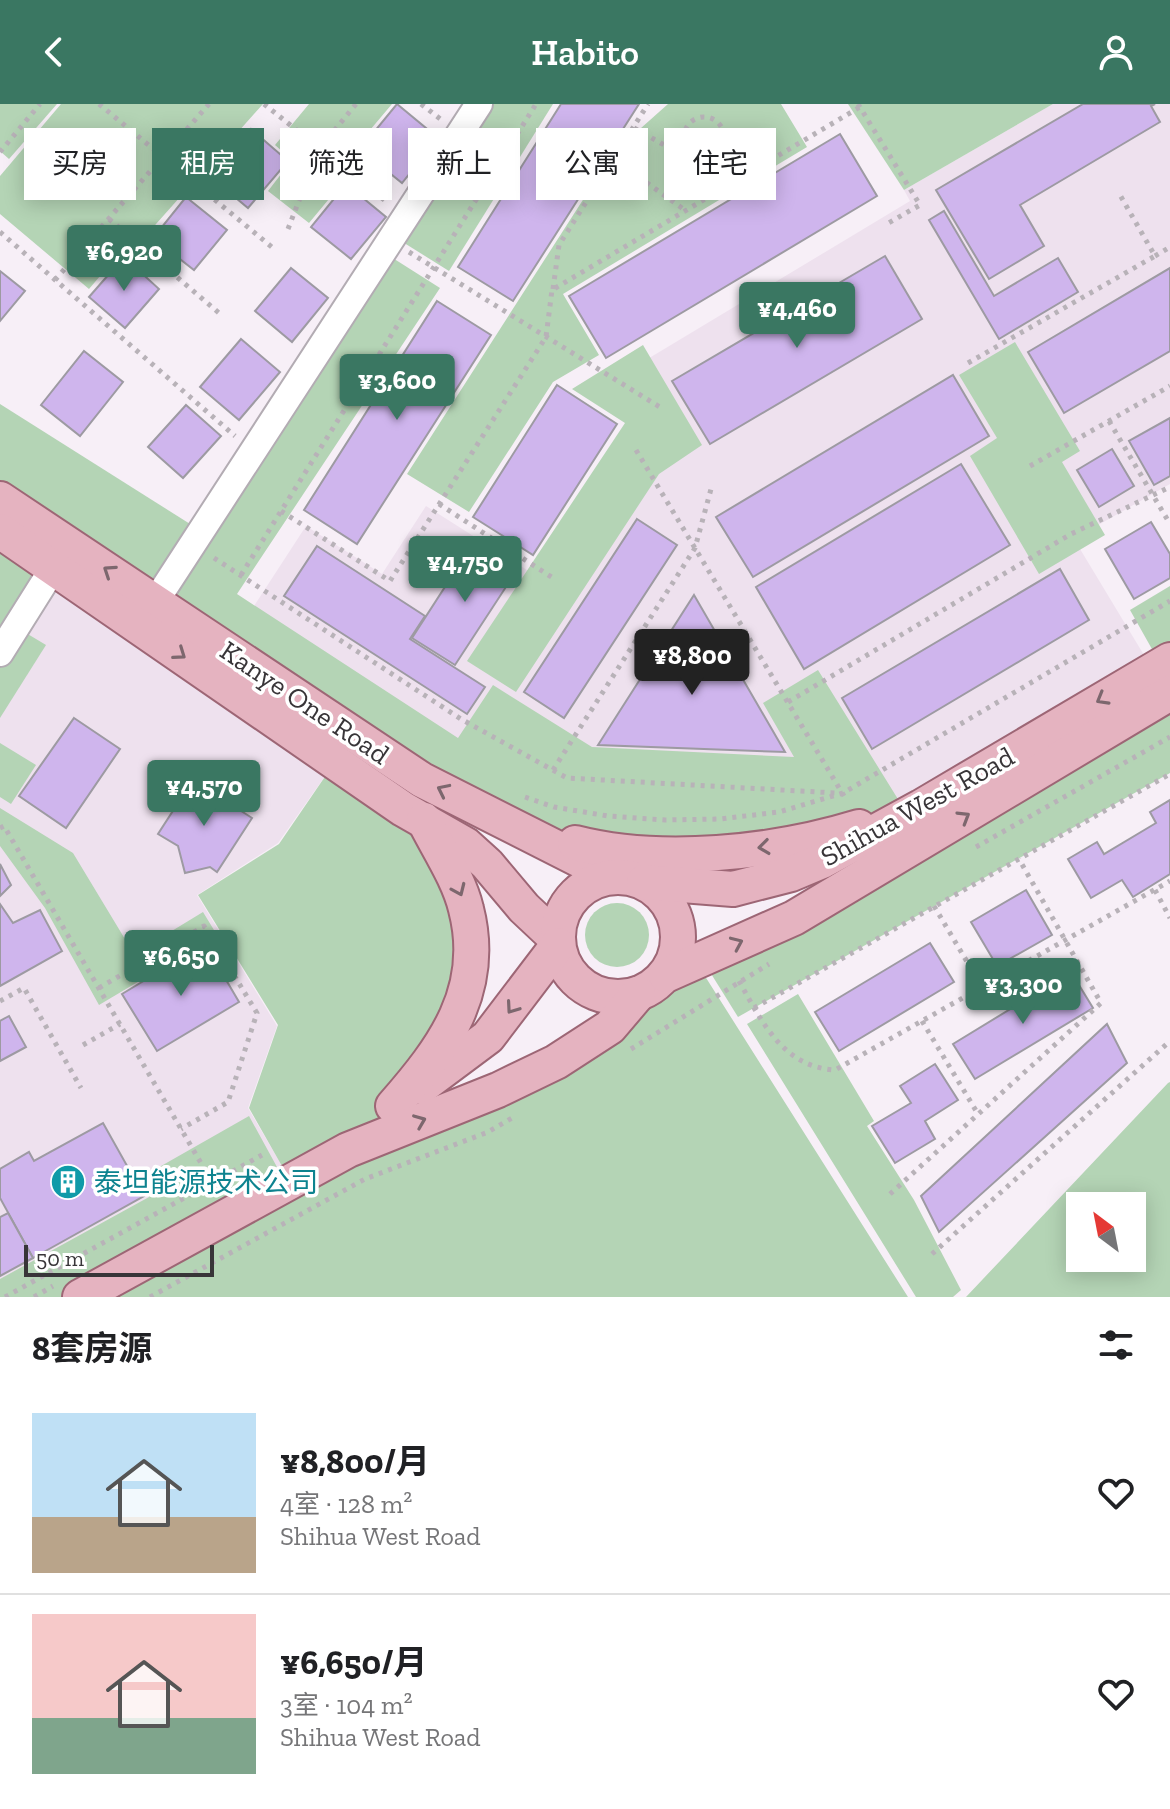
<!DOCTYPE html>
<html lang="zh">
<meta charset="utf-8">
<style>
:root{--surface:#fff;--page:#f6f6f6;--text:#202124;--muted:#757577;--line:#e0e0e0;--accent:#3a7762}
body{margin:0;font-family:"Zilla Slab","Noto Sans SC",serif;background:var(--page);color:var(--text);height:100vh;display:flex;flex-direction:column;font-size:30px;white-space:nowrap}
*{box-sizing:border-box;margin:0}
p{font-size:26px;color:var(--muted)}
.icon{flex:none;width:44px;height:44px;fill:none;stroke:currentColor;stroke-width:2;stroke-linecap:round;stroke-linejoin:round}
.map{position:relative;height:1193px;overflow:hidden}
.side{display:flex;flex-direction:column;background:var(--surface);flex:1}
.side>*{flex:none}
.guide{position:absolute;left:24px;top:24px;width:1122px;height:72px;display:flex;gap:16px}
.needle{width:52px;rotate:328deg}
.tools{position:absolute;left:1066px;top:1088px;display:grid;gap:16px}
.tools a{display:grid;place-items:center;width:80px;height:80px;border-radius:0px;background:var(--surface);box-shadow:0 4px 20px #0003;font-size:40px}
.scale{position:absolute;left:24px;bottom:20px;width:190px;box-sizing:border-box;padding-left:8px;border:4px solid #383538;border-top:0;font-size:22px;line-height:28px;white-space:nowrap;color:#383538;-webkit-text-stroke:6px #fff;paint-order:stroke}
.price{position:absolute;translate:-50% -68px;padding:0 18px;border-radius:8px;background:var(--accent);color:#fff;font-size:26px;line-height:52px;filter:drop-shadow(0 2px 4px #0008)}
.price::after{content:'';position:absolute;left:50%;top:48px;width:24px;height:18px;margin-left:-12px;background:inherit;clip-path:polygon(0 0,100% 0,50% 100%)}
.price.current{background:#222;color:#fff}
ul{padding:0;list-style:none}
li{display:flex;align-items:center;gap:24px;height:200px;padding:0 32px}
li+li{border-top:2px solid var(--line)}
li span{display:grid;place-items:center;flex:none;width:224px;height:160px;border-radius:0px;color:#555}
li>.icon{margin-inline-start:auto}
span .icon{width:96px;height:96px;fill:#fffc;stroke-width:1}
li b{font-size:34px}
h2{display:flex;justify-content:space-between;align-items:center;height:96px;padding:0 32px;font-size:34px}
.pill{padding:0 28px;border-radius:0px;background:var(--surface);box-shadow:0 4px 20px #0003;font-size:28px;line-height:72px}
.pill.current{background:var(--accent);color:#fff}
header{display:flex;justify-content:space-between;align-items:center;height:104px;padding:0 32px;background:var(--accent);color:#fff;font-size:36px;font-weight:600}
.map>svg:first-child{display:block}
</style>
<header><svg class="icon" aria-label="back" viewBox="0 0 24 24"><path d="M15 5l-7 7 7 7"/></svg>Habito<svg class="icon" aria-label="person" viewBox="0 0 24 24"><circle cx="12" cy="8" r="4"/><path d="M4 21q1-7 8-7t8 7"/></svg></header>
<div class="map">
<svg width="1170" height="1193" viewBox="0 0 1170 1193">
<rect width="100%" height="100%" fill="#f7eff7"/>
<g fill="#eee1ee">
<polygon points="1053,0 1170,0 1170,380 1074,435 1153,566 839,728 580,740 226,545 306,422 382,470 426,402 549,480 645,331 611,277 910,97 904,86"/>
<polygon points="54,463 335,658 278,739 197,791 277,922 248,1004 291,1077 0,1193 0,550"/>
</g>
<g fill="#b4d4b5" fill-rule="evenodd">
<polygon points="0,0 57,0 9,55 0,47"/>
<polygon points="61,0 263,0 148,129 123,145 89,185 0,110 0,72"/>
<polygon points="309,0 392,0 354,45 363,54 309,119 268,87 292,56 275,41"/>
<polygon points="486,0 553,0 449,167 401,137"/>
<polygon points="668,0 781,0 807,43 563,190 599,251 553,278 469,408 407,370 613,49"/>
<polygon points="848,0 1053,0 904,86"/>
<polygon points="388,151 440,184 237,490 458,634 493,581 592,643 794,653 763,599 818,566 901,700 837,719 734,739 582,731 517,714 439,675 169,493"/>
<polygon points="1015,238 1080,347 1062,358 1105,431 1039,470 970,352 997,334 959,271"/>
<polygon points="643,241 702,341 659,370 516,588 467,557 625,319 572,285"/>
<polygon points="0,300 198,425 156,487 0,384"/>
<polygon points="0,437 44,466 0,536"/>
<polygon points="1170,482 1170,547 1157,554 1130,506"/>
<polygon points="21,526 46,541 0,614 0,559"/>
<polygon points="1170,597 1170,669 738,913 705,860"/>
<polygon points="0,639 36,661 11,700 0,693"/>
<polygon points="335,658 424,717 469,879 392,1002 348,1045 498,987 652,883 666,871 696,858 908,1193 81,1193 291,1078 249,1004 278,921 198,791 279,740"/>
<polygon points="0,704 73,749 134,850 203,808 217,831 99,901 45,804 0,742"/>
<circle cx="617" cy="831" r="32"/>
<polygon points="798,890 874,1017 867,1022 914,1096 961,1186 953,1193 916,1193 747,920"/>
<path d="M1170,978V1193H966L1168,979ZM1132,1102V1154H1080V1102Z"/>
<polygon points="249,1012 283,1074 67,1193 0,1193 0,1175 149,1093 140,1074"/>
</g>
<g fill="#cfb5ed" stroke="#9d9aa2" stroke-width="2">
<polygon points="397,0 438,34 402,79 360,45"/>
<polygon points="561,0 639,0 513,197 458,163"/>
<polygon points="1083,0 1155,0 1151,2 1160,18 1020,101 1044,142 989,175 936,86"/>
<polygon points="251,25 288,57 248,104 211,73"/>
<polygon points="840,30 877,92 606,254 569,192"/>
<polygon points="346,80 386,113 351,155 311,123"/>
<polygon points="186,93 227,126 194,166 153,134"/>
<polygon points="944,107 994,192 1058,154 1078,188 999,235 929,116"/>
<polygon points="885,152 922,215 710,340 672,277"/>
<polygon points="124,153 159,185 125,224 89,193"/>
<polygon points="291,164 328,194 292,238 255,207"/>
<polygon points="1170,164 1170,247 1064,309 1028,248"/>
<polygon points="0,167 25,187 0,217"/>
<polygon points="437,197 491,231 357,440 304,406"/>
<polygon points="241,235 280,268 239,316 200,283"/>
<polygon points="84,247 123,278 80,332 41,301"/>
<polygon points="953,271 989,332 753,473 716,413"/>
<polygon points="557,281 617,320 533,451 473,413"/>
<polygon points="186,301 221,332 183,374 148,343"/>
<polygon points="1170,314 1170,372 1154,381 1129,337"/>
<polygon points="1112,345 1134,382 1099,403 1077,366"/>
<polygon points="961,360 1010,441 804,565 756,483"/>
<polygon points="637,415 677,441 564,614 524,588"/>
<polygon points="1151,418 1170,450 1170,474 1134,495 1105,445"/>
<polygon points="474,438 517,466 455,561 412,534"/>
<polygon points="317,442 425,512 410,535 485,583 467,610 284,492"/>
<polygon points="1060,465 1089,516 872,645 842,594"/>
<polygon points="694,491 785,648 598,641"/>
<polygon points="74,614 120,645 66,724 19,692"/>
<polygon points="193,676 252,714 217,768 210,763 185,769 178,742 158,730"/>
<polygon points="1170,696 1170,770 1133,793 1122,776 1091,794 1068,755 1097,738 1104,750 1156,719 1150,708"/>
<polygon points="0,760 11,781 0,792"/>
<polygon points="1026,786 1052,831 997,862 971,818"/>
<polygon points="0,800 13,819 40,806 62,847 0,882"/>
<polygon points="930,839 954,878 839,947 815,908"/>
<polygon points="205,840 239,898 157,947 122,890"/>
<polygon points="1071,868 1093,904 975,975 953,940"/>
<polygon points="9,912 26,943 0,957 0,917"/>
<polygon points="1107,920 1127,959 939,1128 921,1092"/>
<polygon points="935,960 958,996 925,1017 935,1035 895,1059 872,1022 911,999 900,982"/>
<polygon points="103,1019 144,1092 33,1154 0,1094 0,1065 29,1048 34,1057"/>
<polygon points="8,1109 33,1154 0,1172 0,1113"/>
</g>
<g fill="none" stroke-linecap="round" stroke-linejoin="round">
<g stroke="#b3acb3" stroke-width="30">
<g id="minor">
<polyline points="155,498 479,0"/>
<polyline points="0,549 54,463"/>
</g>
</g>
<g stroke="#9d6675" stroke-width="38">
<g id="major">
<polyline points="0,395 422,676 590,761 625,772"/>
<polyline points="0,427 403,705 466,741 487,760 524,804 557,835"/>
<path d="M575,739C661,761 774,749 859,723"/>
<circle cx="618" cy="833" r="60"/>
<polyline points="644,778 733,785 791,770 822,757 921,703 1170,556"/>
<polyline points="666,871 794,814 1170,589"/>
<polyline points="421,983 488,933 558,841"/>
<path d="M393,1002C444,944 487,886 466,805C459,775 438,744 424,716"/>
<polyline points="80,1193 348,1046 498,986 556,958 610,923 638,890"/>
</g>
</g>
<g stroke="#b8b2b8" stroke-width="5" stroke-dasharray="4 6" stroke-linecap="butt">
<polyline points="99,0 273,144"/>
<polyline points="264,0 388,99"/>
<polyline points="421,0 443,17"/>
<polyline points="858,0 920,101 885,121"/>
<circle cx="704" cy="33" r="20"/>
<polyline points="634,24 666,42 685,40"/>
<polyline points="719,47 748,70"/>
<polyline points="0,48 40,0"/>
<polyline points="614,55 686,107"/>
<polyline points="109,115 219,209"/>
<polyline points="288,125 319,45 356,0"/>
<polyline points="0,128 235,332"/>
<polyline points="409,148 663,305"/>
<polyline points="1155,152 1170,143"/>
<polyline points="55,176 209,0"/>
<polyline points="553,185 559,141 648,0"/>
<polyline points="968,259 1155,152 1120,91"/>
<polyline points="1109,317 1170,420"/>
<polyline points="636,346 844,692"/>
<polyline points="1030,362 1170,282"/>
<polyline points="439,400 553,474"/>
<polyline points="281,407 390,477 546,233 552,186 860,3"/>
<polyline points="214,454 461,615 567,674 836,689"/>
<polyline points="241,471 536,0"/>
<polyline points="788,598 1071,430 1170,383"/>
<polyline points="553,666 695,444 711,385"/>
<polyline points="525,693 554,703 608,712 665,716 720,715 779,708 843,689 1170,497"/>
<polyline points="0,724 4,722 212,1078"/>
<polyline points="976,743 1170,633"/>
<polyline points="1155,786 1170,814"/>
<polyline points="934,802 982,883"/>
<path d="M739,877C762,918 783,963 835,966L1170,777"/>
<polyline points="99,884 204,822 257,909 228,998 181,1025"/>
<polyline points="0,897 24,884 81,984"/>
<polyline points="754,904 1170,670"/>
<polyline points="922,917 978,1010"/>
<polyline points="83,941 120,920"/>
<polyline points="631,945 769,860"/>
<polyline points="890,1090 1101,899 1019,755"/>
<polyline points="932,1150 1170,937"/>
<polyline points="5,1193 262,1051"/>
<polyline points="34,1193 53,1182"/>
<polyline points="150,1193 365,1075 488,1028 512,1014"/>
</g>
<use href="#minor" stroke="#fff" stroke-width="26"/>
<use href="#major" stroke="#e5b3c0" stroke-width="34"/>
</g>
<defs><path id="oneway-chevron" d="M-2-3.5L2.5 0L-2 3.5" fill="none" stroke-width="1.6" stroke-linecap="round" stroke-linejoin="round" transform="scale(2)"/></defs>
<g stroke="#7d676e">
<use href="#oneway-chevron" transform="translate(109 467) rotate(-146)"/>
<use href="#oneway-chevron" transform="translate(180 550) rotate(35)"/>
<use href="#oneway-chevron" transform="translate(1102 595) rotate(150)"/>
<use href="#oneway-chevron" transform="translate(443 686) rotate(-154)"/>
<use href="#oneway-chevron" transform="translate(964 713) rotate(-31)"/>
<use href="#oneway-chevron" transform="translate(764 743) rotate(173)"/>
<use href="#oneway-chevron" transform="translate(459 786) rotate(66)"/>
<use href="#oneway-chevron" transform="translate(737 839) rotate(-24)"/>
<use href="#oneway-chevron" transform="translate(512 904) rotate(125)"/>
<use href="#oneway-chevron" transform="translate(420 1017) rotate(-22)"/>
</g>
<defs>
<g id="building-disc" transform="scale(1.8)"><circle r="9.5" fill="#0f9aa8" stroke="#fff"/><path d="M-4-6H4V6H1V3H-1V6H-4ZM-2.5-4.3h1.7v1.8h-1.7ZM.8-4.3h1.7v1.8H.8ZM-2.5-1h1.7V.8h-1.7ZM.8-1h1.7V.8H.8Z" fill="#fff"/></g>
</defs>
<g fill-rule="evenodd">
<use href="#building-disc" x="68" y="1078"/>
</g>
<g text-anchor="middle" stroke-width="7" stroke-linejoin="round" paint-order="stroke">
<g font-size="28" fill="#383538" stroke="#fff">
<text transform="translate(305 598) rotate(34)" y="10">Kanye One Road</text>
<text transform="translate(917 702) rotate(-29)" y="10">Shihua West Road</text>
</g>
<g font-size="28" fill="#0d838f" stroke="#fff" text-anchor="start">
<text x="94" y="1088">泰坦能源技术公司</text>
</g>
</g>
</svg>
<div class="tools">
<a><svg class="needle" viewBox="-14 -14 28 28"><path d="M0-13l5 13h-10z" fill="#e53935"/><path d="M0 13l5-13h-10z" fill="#757577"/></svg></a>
</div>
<div class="scale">50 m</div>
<b class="price" style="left:124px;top:189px">¥6,920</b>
<b class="price" style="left:797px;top:246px">¥4,460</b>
<b class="price" style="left:397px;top:318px">¥3,600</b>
<b class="price" style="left:465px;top:500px">¥4,750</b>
<b class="price current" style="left:692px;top:593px">¥8,800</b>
<b class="price" style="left:204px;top:724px">¥4,570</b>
<b class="price" style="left:181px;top:894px">¥6,650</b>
<b class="price" style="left:1023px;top:922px">¥3,300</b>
<div class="guide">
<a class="pill">买房</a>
<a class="pill current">租房</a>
<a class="pill">筛选</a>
<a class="pill">新上</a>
<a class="pill">公寓</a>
<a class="pill">住宅</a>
</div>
</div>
<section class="side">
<h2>8套房源<svg class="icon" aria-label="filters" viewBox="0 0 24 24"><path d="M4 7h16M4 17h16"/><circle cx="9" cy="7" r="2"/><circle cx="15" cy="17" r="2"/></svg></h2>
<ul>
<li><span style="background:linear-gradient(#bfe0f5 65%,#b9a48a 0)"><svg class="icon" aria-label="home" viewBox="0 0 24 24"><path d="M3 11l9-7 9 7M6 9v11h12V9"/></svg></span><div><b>¥8,800/月</b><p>4室 · 128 m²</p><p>Shihua West Road</p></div><svg class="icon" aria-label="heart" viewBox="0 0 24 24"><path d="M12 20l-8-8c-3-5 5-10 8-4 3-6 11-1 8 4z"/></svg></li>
<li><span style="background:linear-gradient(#f6c9c9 65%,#7fa58c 0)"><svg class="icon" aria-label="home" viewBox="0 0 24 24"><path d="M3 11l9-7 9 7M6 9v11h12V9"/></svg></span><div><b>¥6,650/月</b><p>3室 · 104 m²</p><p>Shihua West Road</p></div><svg class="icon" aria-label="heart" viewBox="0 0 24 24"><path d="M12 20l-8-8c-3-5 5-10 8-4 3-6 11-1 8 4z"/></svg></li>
</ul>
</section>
